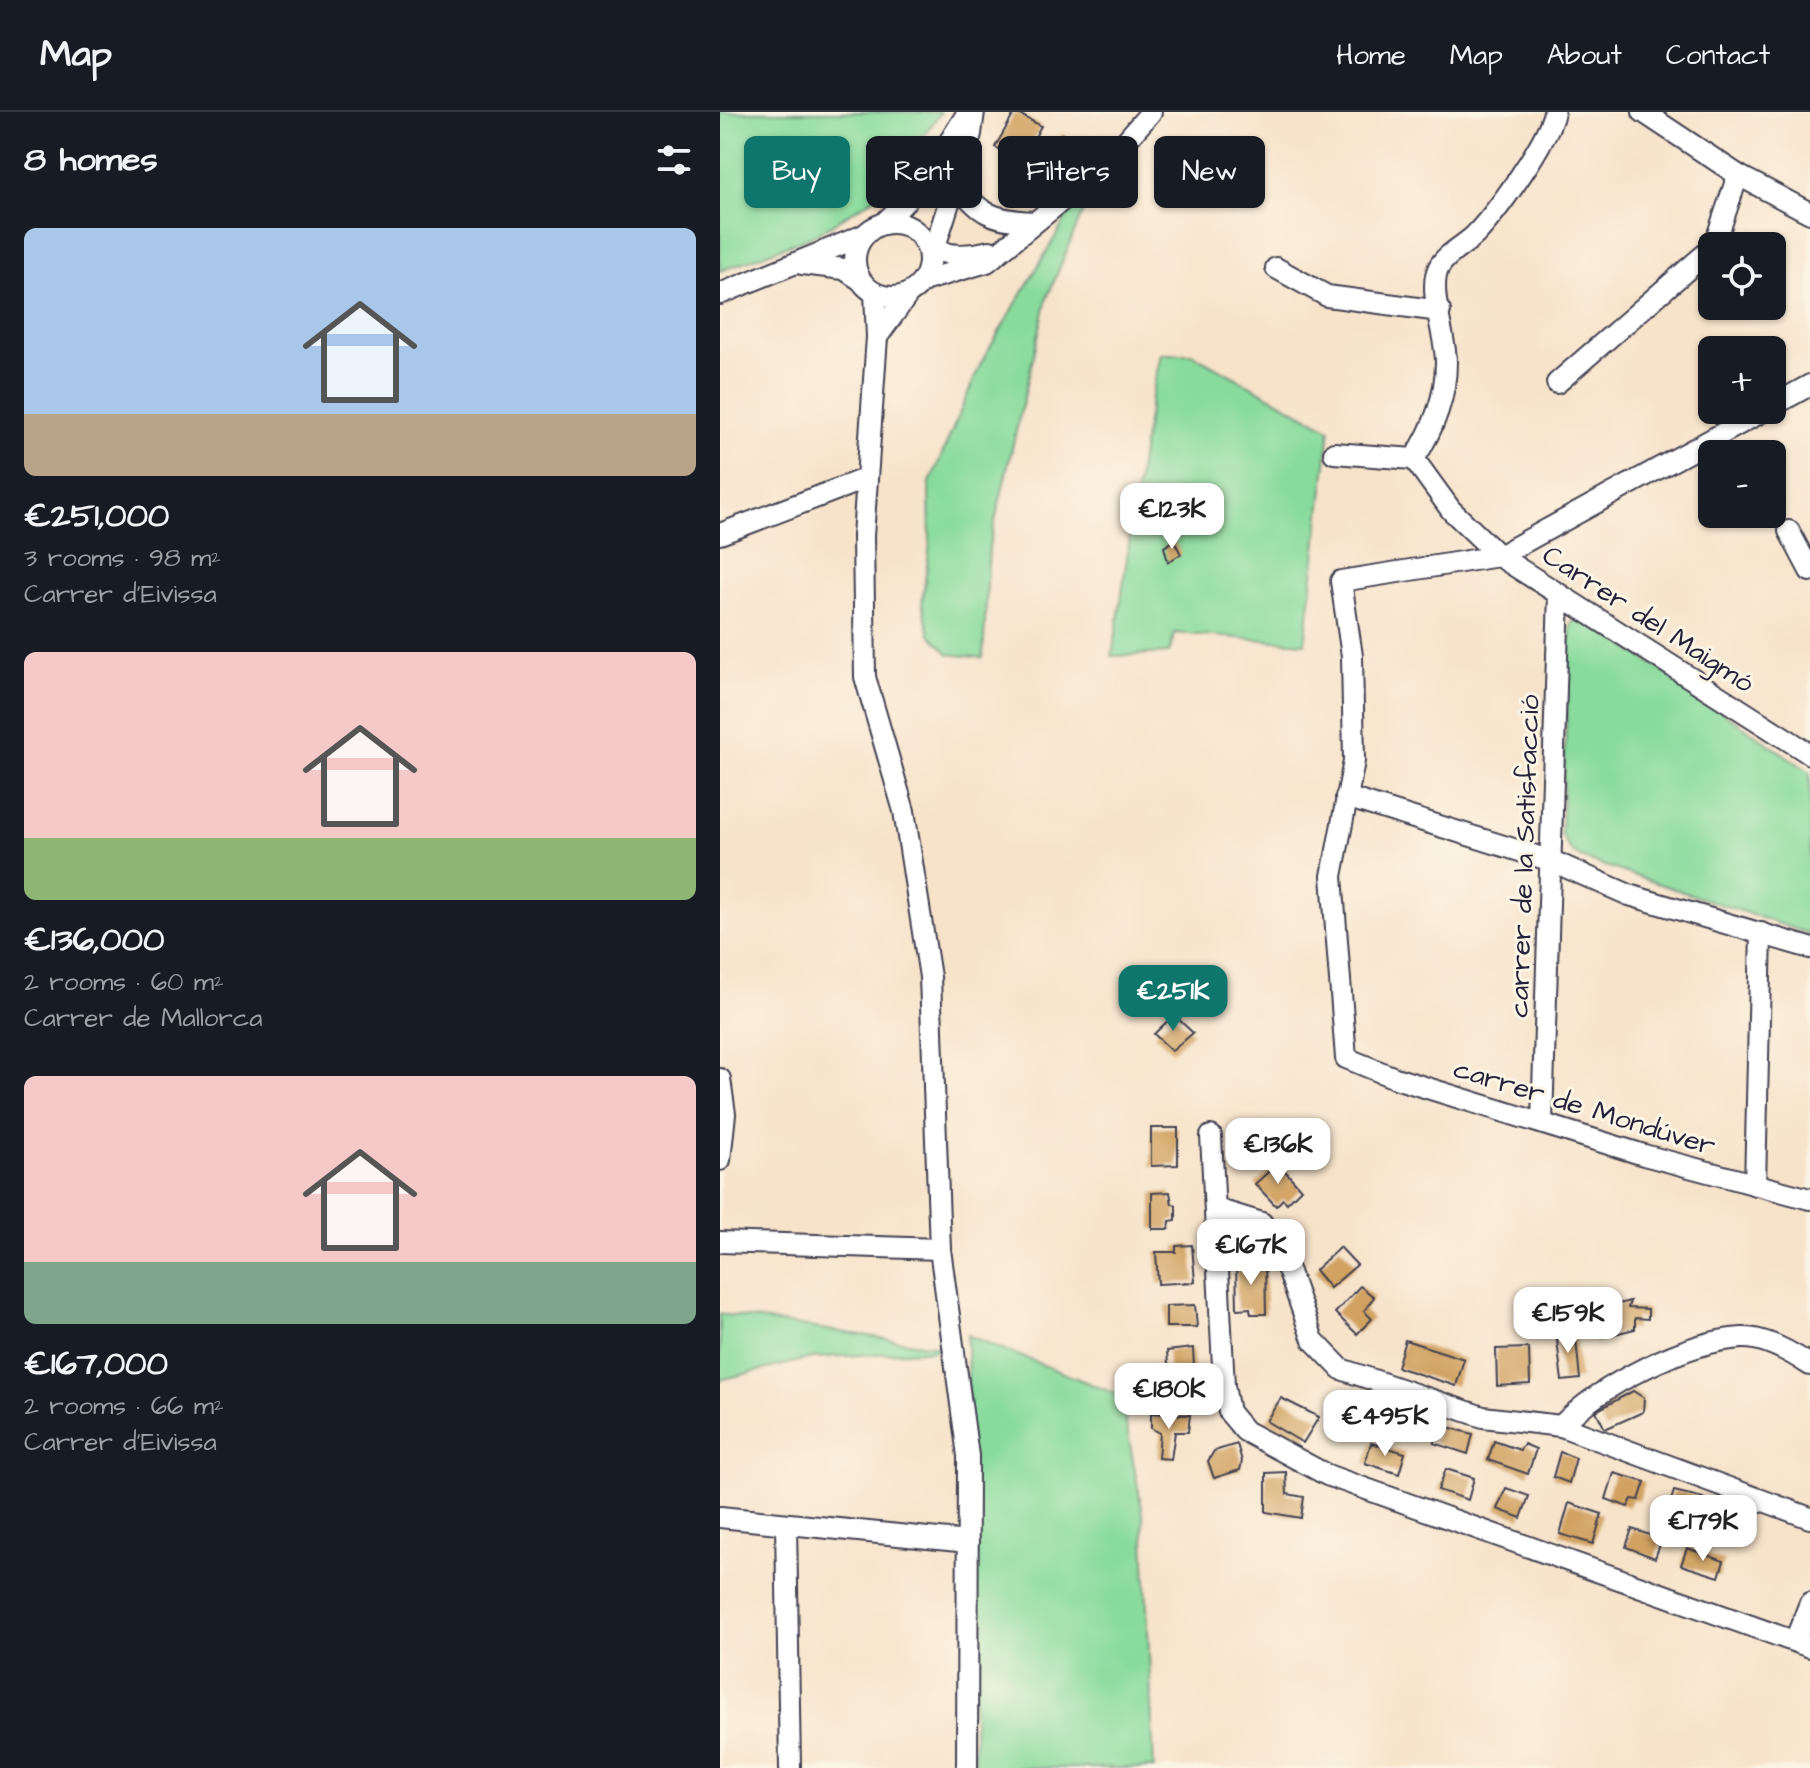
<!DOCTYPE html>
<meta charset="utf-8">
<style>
:root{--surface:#171b24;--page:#20242c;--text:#f1f3f6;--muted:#9ea1a6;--line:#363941;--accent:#0f766e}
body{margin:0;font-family:"Architects Daughter",sans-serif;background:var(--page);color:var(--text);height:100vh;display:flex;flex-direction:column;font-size:30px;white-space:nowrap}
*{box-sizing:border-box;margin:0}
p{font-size:26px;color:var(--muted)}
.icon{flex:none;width:44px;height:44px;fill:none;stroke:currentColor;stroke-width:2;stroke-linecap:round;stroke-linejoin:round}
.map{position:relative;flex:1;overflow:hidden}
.sheet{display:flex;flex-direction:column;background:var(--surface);width:720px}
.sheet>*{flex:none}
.banner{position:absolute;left:24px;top:24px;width:760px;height:72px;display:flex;gap:16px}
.buttons{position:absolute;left:978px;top:120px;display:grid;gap:16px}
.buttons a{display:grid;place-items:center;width:88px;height:88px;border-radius:12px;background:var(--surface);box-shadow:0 2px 6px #0004;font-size:40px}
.price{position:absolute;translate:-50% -68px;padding:0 18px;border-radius:16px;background:#fff;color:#222;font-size:26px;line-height:52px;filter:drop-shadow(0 2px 4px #0008)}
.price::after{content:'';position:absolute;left:50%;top:48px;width:24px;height:18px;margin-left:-12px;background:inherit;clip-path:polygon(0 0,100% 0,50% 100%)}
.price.current{background:var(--accent);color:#fff}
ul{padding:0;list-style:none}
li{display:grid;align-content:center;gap:16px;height:424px;padding:0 24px}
li span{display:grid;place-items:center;height:248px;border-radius:12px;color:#555}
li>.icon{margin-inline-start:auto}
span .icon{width:144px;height:144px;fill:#fffc;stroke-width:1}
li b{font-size:34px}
h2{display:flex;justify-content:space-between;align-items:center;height:96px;padding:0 24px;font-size:34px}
.chip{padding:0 28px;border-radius:12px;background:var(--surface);box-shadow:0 2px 6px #0004;font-size:28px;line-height:72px}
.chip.current{background:var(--accent);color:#fff}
header{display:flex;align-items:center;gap:48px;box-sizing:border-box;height:112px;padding:0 40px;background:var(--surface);border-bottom:2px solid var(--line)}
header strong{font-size:38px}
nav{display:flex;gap:44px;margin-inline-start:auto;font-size:28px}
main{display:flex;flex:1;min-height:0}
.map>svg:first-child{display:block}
</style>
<header>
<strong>Map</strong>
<nav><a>Home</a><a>Map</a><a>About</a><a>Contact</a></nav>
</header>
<main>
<section class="sheet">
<h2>8 homes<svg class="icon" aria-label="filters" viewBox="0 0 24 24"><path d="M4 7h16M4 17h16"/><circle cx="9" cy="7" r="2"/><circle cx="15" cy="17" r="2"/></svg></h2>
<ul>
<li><span style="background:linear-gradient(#a9c7e8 75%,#b9a48a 0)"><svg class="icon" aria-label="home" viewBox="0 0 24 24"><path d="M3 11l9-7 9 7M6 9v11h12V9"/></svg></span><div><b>€251,000</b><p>3 rooms · 98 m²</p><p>Carrer d'Eivissa</p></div></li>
<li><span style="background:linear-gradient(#f6c9c9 75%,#8fb573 0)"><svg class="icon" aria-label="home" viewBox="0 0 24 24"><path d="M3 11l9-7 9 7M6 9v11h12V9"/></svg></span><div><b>€136,000</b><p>2 rooms · 60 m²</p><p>Carrer de Mallorca</p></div></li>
<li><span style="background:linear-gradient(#f6c9c9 75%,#7fa58c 0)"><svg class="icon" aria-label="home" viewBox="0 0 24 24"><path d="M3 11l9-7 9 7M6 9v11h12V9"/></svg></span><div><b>€167,000</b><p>2 rooms · 66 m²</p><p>Carrer d'Eivissa</p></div></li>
</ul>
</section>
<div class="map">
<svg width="1090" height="1656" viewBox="0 0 1090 1656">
<rect width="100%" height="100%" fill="#fcf5e5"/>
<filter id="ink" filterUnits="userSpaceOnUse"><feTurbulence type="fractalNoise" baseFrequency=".0125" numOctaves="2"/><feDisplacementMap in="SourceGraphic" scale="16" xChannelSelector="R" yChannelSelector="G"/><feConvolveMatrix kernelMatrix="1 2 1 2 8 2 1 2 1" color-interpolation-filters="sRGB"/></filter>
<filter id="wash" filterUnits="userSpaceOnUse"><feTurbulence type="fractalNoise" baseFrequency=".006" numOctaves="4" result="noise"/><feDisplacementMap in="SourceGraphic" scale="32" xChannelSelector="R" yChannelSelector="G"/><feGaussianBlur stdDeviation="1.8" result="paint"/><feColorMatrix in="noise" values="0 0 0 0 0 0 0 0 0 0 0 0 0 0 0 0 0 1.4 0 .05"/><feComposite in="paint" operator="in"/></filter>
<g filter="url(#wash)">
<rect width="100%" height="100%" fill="#f7e3ca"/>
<g fill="#88db9d" stroke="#557e6c" stroke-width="2">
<polygon points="0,0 221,0 162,81 95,123 0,159"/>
<polygon points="370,82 327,186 269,435 263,546 229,542 210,522 202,491 210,432 209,373 261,251 353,95"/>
<path d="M441,242H472L610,317L585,531L455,521L449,541L392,544C410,444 417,342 441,242Z"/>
<path d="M863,505L1090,660V822L867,748C852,742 847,736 841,721L851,511Z"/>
<polygon points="0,1202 235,1237 92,1246 0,1268"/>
<polygon points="247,1223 401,1284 423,1402 434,1656 255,1656"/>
</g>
<g id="blocks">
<g fill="#d1a260">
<polygon points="295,0 321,14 309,36 316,41 308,53 275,35"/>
<polygon points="342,22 361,35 336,64 322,56"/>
<polygon points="454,429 461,442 448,450 444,435"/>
<polygon points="454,903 473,921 452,939 434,922"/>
<polygon points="431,1016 458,1016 458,1053 431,1054"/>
<polygon points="558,1051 581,1077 567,1091 563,1087 556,1094 535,1072"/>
<polygon points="450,1080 452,1092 456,1093 456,1108 450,1109 449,1117 432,1117 432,1081"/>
<polygon points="472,1133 475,1170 438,1172 436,1140 456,1140 456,1134"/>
<polygon points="620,1135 637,1153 610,1176 595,1158"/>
<polygon points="545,1149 546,1202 531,1202 530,1196 517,1197 516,1151"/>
<polygon points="640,1174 654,1185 644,1199 652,1207 637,1222 615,1201"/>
<polygon points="910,1189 908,1196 928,1197 928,1207 915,1206 915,1217 882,1225 880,1219 874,1221 868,1200"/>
<polygon points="475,1193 477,1215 446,1215 446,1194"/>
<polygon points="855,1217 860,1267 842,1269 836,1220"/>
<polygon points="685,1228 744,1247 736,1274 677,1255"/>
<polygon points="473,1236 475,1275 450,1277 447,1239"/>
<polygon points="809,1236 810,1272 777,1274 776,1237"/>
<polygon points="913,1279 924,1286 923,1300 885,1317 876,1299"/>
<polygon points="561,1286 599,1305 583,1331 546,1309"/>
<polygon points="648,1286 690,1300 684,1320 642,1306"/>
<polygon points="431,1301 470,1303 468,1320 455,1320 451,1347 438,1346 440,1321 431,1316"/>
<polygon points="720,1313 753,1322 748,1342 714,1331"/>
<polygon points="774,1329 800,1338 804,1332 816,1337 808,1362 768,1348"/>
<polygon points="651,1331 685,1341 679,1362 645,1351"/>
<polygon points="517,1332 522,1349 520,1358 494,1366 488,1349 494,1339"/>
<polygon points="840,1340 856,1346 849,1371 833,1365"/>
<polygon points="726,1357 754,1366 748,1388 718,1378"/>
<polygon points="566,1360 567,1382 584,1385 581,1406 546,1400 546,1361"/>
<polygon points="894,1361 925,1370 919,1388 912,1387 908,1395 886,1387"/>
<polygon points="786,1376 809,1384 801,1406 777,1397"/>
<polygon points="954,1379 983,1386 976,1414 946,1405"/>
<polygon points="849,1391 882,1402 873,1432 840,1422"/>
<polygon points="912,1417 942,1427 935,1446 906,1435"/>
<polygon points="967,1436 1004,1449 999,1465 961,1453"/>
</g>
</g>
</g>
<g filter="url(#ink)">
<use href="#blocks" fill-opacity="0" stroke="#423f50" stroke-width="2"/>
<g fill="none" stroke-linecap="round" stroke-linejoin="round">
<g stroke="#423f50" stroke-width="24">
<g id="minor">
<path d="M834,0C828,29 777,100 755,123C745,133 726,142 719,155C707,177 726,224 726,250C726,286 713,318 694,347L731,398L779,444L1090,642"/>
<polyline points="923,0 1018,63 1090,101"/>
<path d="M235,66C256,102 273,108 314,110"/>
<circle cx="172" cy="148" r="37"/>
<path d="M163,112C198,80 223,41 248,0"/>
<path d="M207,130C222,147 249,144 270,139"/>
<polyline points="994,134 1018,63"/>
<polyline points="211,147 251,22 254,0"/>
<polyline points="82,152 124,157 139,167"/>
<polyline points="556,156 607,184 720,199"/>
<polyline points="203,169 267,150 385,53 431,0"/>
<polyline points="155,181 157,225 143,424 145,565 184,699 210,865 220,1137 248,1344 247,1656"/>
<polyline points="0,182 144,123"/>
<polyline points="157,225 189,181"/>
<polyline points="837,271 992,136"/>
<polyline points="1052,294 1090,273"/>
<polyline points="1045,298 779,444 621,469 632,544 634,649 612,764 626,946 675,966 924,1043 1090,1087"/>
<polyline points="614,341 694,347"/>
<polyline points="1069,419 1090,459"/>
<polyline points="0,422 147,366"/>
<polyline points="626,685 832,749 909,783 1090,836"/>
<polyline points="0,967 5,1002 0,1048"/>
<polyline points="822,1009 839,482"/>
<polyline points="491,1024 504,1274 509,1300 525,1319 607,1363 1090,1535"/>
<polyline points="1035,1073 1041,821"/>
<polyline points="496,1097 542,1111 569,1160 593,1228 621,1257 763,1305 841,1314 1090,1406"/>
<polyline points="0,1130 220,1137"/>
<path d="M841,1314C879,1274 966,1229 1022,1226C1044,1225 1072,1241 1090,1253"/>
<polyline points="0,1405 248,1430"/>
<polyline points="66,1412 70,1656"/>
<polyline points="1075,1529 1090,1491"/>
</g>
</g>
<use href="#minor" stroke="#fff" stroke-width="20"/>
</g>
</g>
<g text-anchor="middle" stroke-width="6" stroke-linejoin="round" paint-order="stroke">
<g font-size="28" fill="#22223b" stroke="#fcf5e5">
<text transform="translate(929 506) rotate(33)" y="10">Carrer del Maigmó</text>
<text transform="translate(803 744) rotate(-88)" y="10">carrer de la Satisfacció</text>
<text transform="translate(865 994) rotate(17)" y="10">carrer de Mondúver</text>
</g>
</g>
</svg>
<div class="buttons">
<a><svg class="icon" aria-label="locate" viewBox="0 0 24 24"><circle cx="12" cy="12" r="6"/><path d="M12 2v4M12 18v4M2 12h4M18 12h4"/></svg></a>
<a>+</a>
<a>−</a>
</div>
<b class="price" style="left:452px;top:439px">€123K</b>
<b class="price current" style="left:453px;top:921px">€251K</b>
<b class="price" style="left:558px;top:1074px">€136K</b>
<b class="price" style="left:531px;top:1175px">€167K</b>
<b class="price" style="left:848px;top:1243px">€159K</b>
<b class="price" style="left:449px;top:1319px">€180K</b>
<b class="price" style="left:665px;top:1346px">€495K</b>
<b class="price" style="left:983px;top:1451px">€179K</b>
<div class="banner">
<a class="chip current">Buy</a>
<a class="chip">Rent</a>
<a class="chip">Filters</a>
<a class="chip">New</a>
</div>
</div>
</main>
